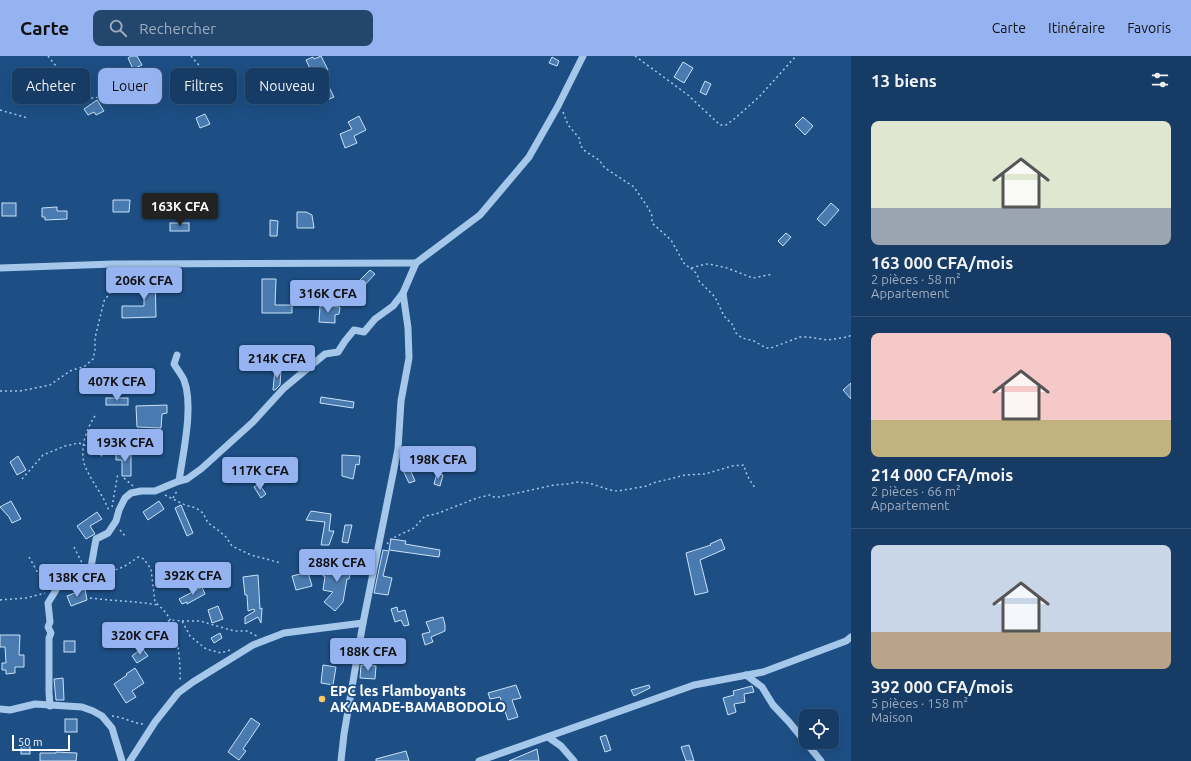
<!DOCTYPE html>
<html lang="fr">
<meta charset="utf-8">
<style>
:root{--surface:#163b64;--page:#23466d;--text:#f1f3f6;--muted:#9eadbf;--line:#355578;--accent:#95b2f1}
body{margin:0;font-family:Ubuntu,sans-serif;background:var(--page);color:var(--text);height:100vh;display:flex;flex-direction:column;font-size:15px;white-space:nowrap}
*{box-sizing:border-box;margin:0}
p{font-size:13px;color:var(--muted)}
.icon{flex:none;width:22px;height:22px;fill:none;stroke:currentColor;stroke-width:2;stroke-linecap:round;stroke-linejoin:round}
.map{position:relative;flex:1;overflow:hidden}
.panel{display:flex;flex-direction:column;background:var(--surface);width:340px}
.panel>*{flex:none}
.hud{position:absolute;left:12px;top:12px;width:380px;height:36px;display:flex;gap:8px}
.buttons{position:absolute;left:799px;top:653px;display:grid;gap:8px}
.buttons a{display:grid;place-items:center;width:40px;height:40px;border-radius:8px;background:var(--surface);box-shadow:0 4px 16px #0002,0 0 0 1px var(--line);font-size:20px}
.scale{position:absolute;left:12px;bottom:10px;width:58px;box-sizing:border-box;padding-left:4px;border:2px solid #fff;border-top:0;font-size:11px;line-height:14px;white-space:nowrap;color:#fff;-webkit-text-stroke:3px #1d4f85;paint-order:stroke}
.price{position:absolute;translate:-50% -34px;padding:0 9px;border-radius:4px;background:var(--accent);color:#111;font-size:13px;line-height:26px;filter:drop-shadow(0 1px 2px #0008)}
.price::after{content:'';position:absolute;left:50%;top:24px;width:12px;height:9px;margin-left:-6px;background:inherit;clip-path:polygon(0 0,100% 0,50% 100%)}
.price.selected{background:#222;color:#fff}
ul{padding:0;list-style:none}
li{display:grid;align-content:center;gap:8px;height:212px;padding:0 20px}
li+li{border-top:1px solid var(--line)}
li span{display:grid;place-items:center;height:124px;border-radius:8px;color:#555}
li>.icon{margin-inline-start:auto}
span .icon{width:72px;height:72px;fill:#fffc;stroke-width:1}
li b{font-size:17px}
h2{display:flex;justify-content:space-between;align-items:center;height:48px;padding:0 20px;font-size:17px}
.tag{padding:0 14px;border-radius:8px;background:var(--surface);box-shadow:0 4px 16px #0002,0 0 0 1px var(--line);font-size:14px;line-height:36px}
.tag.selected{background:var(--accent);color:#111}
header{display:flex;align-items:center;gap:24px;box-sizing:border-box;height:56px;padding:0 20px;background:var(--accent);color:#111}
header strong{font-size:19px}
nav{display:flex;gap:22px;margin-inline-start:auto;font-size:14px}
.search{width:280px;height:36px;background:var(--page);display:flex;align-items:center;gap:10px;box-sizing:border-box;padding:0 14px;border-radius:8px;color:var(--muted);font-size:15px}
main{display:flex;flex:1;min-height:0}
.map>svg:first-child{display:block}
</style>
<header>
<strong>Carte</strong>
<div class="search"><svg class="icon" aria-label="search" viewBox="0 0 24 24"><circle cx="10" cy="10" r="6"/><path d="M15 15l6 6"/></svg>Rechercher</div>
<nav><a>Carte</a><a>Itinéraire</a><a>Favoris</a></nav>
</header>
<main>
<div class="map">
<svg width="851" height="705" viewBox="0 0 851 705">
<rect width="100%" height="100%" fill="#1d4f85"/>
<g fill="#4a7bb0" stroke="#cae1f8">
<polygon points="131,0 137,0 142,9 133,13 128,2"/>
<polygon points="321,0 328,14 322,17 334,41 323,46 315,29 313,28 273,42 272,40 290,27 313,19 306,4 313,1 314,3"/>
<polygon points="552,1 559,5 557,10 549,7"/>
<polygon points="683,6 693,12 684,27 674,21"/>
<polygon points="705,25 711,28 706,39 700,36"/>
<polygon points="97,44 104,55 96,59 94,56 88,59 84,53"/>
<polygon points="205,58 210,68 200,72 196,62"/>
<polygon points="359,60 366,74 354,80 357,87 345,92 340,78 352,73 348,66"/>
<polygon points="803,61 813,70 805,79 795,69"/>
<polygon points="113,144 130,144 129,156 113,156"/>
<rect x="2" y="147" width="14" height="13"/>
<polygon points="831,147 839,154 825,170 817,163"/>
<polygon points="57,151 57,155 67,155 67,163 45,164 45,161 42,161 42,152"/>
<polygon points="297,156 306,156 312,159 314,172 297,172"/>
<polygon points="270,164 278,165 277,180 270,180"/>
<rect x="170" y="167" width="19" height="8"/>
<polygon points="786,177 791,181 783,190 778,185"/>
<polygon points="370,214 375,218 362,232 357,227"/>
<polygon points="144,217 155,217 156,261 122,262 122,250 144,250"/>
<polygon points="262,223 276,223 275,249 292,249 292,257 262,257"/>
<polygon points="320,250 340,251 339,258 335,259 335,267 319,266"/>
<polygon points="275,313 281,314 280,329 275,334 273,334"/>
<polygon points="851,327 851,343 843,334"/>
<polygon points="321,341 354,346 353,352 320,347"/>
<rect x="106" y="342" width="22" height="7"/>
<polygon points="167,349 167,357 162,358 161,372 137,371 136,350"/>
<polygon points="131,397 131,420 122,420 122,404 116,404 116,398"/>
<polygon points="342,399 360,400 359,409 356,408 353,423 342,420"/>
<polygon points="18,400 26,414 17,419 10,406"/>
<polygon points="406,404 415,425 409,427 400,408"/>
<polygon points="437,417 443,419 440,430 434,428"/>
<polygon points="259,428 266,438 261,442 254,431"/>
<polygon points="11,445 21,463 12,467 9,461 0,451"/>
<polygon points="159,445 164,453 148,464 143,456"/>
<polygon points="181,449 193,477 187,480 175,452"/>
<polygon points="311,455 331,458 329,475 334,475 329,489 321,489 325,466 306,464"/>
<polygon points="97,456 102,463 90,470 95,478 86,483 77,470"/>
<polygon points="345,469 352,469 348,487 342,486"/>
<polygon points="391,483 406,485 405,488 440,494 439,501 389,494"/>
<polygon points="721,483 725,493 700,504 708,536 695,539 686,497 711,489 710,488"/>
<polygon points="383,494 389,495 383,520 392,522 388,539 374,537"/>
<polygon points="341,503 351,505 351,515 349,523 347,523 343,546 335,555 324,546 333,536 323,534 325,520 323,520 324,511 340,513"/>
<polygon points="308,516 312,530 296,534 292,520"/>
<polygon points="258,519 260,553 262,552 261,567 258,561 245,568 245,561 255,555 254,553 248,555 247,539 245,539 243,521"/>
<polygon points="202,531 205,538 187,548 187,546 182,548 179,543"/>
<polygon points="85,533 87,544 71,550 67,540"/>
<polygon points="218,550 223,563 212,567 208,554"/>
<polygon points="397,551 398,556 405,554 409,569 404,570 401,564 395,566 391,553"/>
<polygon points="443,561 445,569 445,575 431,581 433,586 425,589 422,578 430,576 426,566"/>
<polygon points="220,577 222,582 214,587 211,582"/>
<polygon points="0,579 20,579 19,599 24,599 24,611 15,611 15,617 6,618 6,614 2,614 2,607 6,607 5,591 0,591"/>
<rect x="64" y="585" width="11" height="11"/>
<polygon points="142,592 148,600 137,607 132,600"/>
<polygon points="323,609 336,611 333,629 321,627"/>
<polygon points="361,609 376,610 375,623 360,622"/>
<polygon points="135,612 144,627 132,635 136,641 126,647 114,628 127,619 126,618"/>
<polygon points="63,622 64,644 56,644 54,623"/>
<polygon points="516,629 521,642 512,644 518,661 508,664 500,641 490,643 488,637"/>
<polygon points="649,629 650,632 634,640 631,634"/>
<polygon points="752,630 754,636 744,638 745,646 734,648 736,656 728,659 723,642 734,639 733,635"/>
<polygon points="251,662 260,668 243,693 246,695 239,704 228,696"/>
<rect x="65" y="663" width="12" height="13"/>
<polygon points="606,679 611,694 605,696 600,681"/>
<polygon points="689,689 694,705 686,705 681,691"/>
<rect x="21" y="690" width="9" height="8"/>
<polygon points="537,693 539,705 509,705"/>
<polygon points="406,695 409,705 376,705 376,703"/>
<polygon points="56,696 77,697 76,705 40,705 40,697 56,697"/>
</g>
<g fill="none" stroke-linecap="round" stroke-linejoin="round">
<g stroke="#a5c7ea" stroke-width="1.5" stroke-dasharray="2 3" stroke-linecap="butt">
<polyline points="48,0 56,10 61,26 68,41 77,44 109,40"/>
<polyline points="191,0 203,14"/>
<polyline points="635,0 688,39 720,69 726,69 733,64 759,41 796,0"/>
<polyline points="0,54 28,62"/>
<polyline points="563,56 568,69 580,83 580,89 585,95 599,104 605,112 634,131 649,153 652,160 652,167 671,184 685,209 691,212 706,208 714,209 727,212 753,222 773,218"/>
<polyline points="691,212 697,218 699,225 715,241 724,260 732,268 736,277 742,282 754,285 766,292 771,292 800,281 808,281 828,284 848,281 851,279"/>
<polyline points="0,335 20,335 50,329 70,315 85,310 93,303 95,294 95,282 104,245 110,237 113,227 113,214"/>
<path d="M95,360C86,373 79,394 85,410C89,420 96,430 102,440C105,445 107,451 110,456"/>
<polyline points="124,422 133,430"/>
<polyline points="22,423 43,399 65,390 79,387 94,393 103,401"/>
<polyline points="165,439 185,449 196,452 203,457 208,467 218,474 226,481 232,490 251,499 281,507"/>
<polyline points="173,442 177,435"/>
<polyline points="112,451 118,417"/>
<polyline points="120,474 125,480"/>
<path d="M387,488L391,483L414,472L425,460L436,458L477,442L490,439L494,441H499L554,429L568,428L576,426L589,427L610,434L618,435L647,430L653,427L685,419L705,418L732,410L744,409C746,419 750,425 756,433"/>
<polyline points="74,491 83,509"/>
<polyline points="29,501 38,517 50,532"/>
<path d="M96,518C114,515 123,513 138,501L144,503L151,513L155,546C161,551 166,556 169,562C178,576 181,610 180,626"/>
<polyline points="62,531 79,524"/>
<path d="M90,542C113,545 135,545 158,549"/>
<polyline points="0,544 26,542 45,537"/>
<polyline points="182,565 200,565 234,575 247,575 257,580"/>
<polyline points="151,576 170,564 182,565 190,580 206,593 221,597 230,594"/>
<path d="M112,660C124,661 134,668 145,668"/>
</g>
<g stroke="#a5c7ea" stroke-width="7">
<polyline points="0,212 113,208 416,207"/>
<path d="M177,299L174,308C177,313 181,318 184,324C194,350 183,397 179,425"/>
<polyline points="85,520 91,511 96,483 108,477 116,465 119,454 125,442 131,437 141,435 155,435 179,425 187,423 201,413 253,366 284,332 325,298 338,296 345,285 354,274 364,276 375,263 393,250 403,237"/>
<polyline points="746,619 762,631 773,649 789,666 821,705"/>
<polyline points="50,650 49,636 49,582 51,577 48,571 50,566 48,547 56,534"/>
<polyline points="0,653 10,654 35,648 82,651 93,655 102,660 112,672 122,705"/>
<polyline points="548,681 561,690 574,705"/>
<polyline points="130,705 155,666 178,637 193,626 253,589 284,577 363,567"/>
<polyline points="341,705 344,678 363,567 398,393 401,345 409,302 408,272 403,237 416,207 480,159 529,101 558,50 583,0"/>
<polyline points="479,705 694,629 763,616 846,585 851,581"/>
</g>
</g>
<circle fill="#fac864" stroke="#1d4f85" stroke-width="1.5" cx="322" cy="643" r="4"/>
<g text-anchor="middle" stroke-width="3.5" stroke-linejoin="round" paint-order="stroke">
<g font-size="14" font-weight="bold" fill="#fff" stroke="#1d4f85" text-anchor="start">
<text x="330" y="640">EPC les Flamboyants<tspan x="330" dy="16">AKAMADE-BAMABODOLO</tspan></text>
</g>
</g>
</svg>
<div class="buttons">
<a><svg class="icon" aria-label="locate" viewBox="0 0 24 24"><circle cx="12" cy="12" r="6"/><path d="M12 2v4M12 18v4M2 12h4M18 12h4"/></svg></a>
</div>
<div class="scale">50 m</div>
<b class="price selected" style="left:180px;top:171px">163K CFA</b>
<b class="price" style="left:144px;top:245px">206K CFA</b>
<b class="price" style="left:328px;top:258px">316K CFA</b>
<b class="price" style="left:277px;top:323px">214K CFA</b>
<b class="price" style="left:117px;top:346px">407K CFA</b>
<b class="price" style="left:125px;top:407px">193K CFA</b>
<b class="price" style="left:438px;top:424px">198K CFA</b>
<b class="price" style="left:260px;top:435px">117K CFA</b>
<b class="price" style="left:337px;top:527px">288K CFA</b>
<b class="price" style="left:193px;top:540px">392K CFA</b>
<b class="price" style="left:77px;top:542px">138K CFA</b>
<b class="price" style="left:140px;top:600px">320K CFA</b>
<b class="price" style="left:368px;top:616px">188K CFA</b>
<div class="hud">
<a class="tag">Acheter</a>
<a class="tag selected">Louer</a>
<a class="tag">Filtres</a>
<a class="tag">Nouveau</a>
</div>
</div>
<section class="panel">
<h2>13 biens<svg class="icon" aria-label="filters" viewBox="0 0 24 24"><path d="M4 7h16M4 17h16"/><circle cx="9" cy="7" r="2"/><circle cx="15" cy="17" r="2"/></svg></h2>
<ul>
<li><span style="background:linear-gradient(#dfe7d0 70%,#9aa5b1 0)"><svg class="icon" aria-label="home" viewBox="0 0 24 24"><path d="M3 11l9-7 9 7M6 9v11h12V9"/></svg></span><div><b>163 000 CFA/mois</b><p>2 pièces · 58 m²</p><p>Appartement</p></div></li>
<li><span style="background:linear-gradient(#f6c9c9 70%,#c2b280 0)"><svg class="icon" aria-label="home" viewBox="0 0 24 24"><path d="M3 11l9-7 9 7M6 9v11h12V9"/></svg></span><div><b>214 000 CFA/mois</b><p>2 pièces · 66 m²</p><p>Appartement</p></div></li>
<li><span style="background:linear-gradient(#c9d6e8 70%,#b9a48a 0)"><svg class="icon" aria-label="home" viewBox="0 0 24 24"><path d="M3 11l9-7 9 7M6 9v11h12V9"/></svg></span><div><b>392 000 CFA/mois</b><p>5 pièces · 158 m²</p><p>Maison</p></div></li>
</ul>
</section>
</main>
